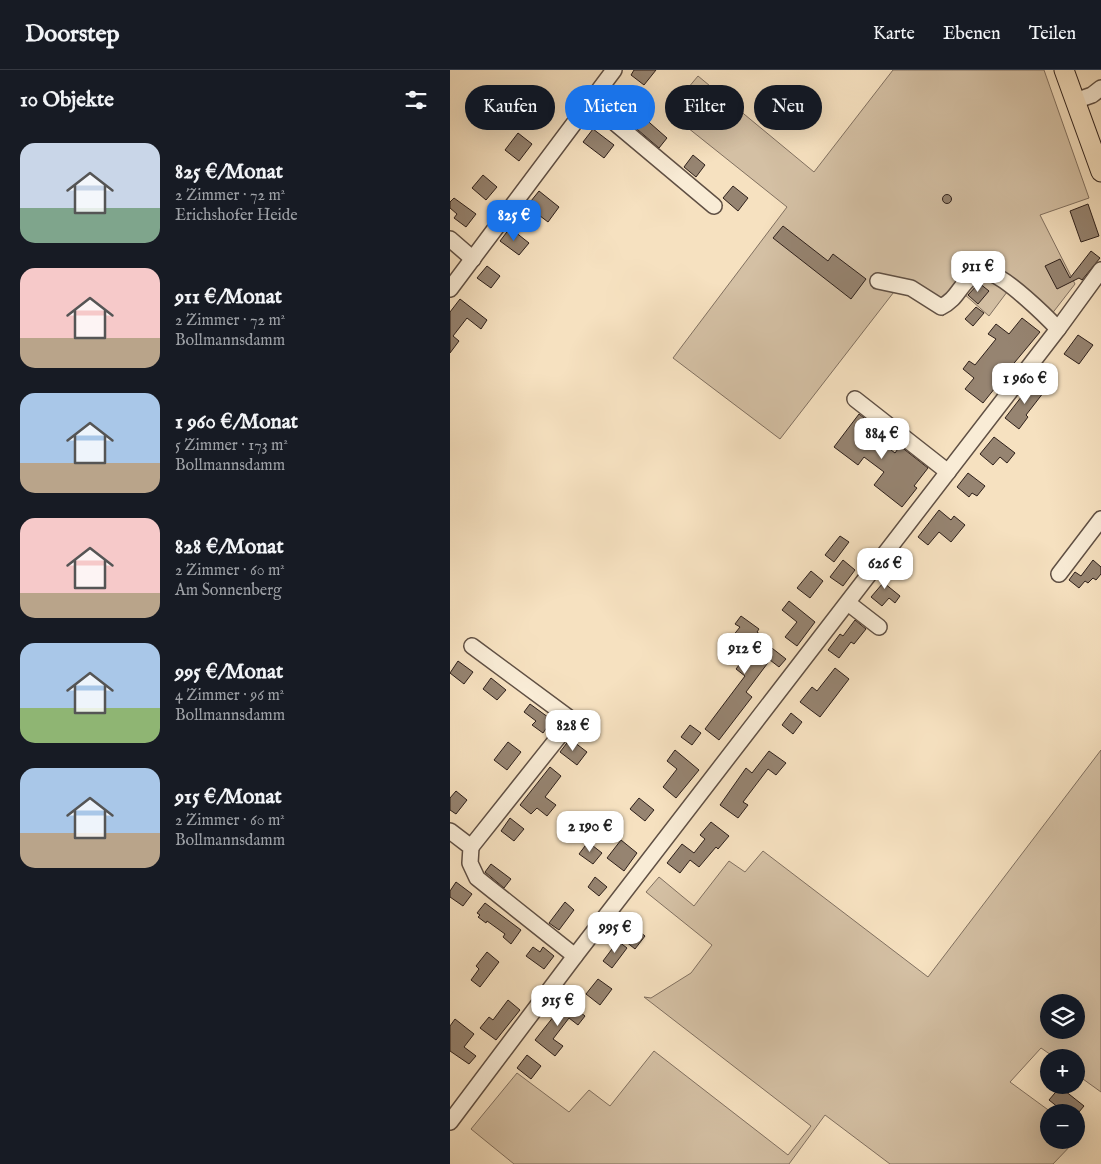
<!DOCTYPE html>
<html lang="de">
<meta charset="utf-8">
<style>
:root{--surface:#171b24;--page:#20242c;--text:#f1f3f6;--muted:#9ea1a6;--line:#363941;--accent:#1a73e8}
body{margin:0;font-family:"IM FELL English",serif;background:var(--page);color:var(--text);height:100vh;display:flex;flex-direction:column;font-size:19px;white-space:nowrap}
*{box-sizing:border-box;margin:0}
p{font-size:16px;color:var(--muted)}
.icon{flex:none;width:28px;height:28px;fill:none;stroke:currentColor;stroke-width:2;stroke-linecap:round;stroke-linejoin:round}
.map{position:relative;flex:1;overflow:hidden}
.details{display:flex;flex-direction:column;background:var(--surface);width:450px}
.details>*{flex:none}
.hud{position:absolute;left:15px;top:15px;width:475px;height:45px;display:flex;gap:10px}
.controls{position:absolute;left:590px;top:924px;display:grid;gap:10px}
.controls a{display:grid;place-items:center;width:45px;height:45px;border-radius:50%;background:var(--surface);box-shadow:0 5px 20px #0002;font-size:25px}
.price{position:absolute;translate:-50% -42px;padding:0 11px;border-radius:10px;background:#fff;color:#222;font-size:16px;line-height:32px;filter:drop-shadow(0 1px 2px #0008)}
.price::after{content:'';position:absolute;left:50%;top:30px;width:15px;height:11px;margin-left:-8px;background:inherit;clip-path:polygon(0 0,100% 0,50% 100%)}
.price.selected{background:var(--accent);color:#fff}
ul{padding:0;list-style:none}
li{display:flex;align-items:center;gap:15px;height:125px;padding:0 20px}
li span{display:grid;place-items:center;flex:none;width:140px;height:100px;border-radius:15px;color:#555}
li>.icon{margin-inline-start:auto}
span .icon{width:60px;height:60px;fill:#fffc;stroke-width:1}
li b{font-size:21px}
h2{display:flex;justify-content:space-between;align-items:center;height:60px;padding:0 20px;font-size:21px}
.tag{padding:0 18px;border-radius:22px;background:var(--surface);box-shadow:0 5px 20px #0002;font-size:18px;line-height:45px}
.tag.selected{background:var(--accent);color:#fff}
header{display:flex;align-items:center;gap:30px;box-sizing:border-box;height:70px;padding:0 25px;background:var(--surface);border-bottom:1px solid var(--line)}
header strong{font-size:24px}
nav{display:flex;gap:28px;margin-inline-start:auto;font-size:18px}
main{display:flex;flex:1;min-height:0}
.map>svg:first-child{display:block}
</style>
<header>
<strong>Doorstep</strong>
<nav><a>Karte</a><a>Ebenen</a><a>Teilen</a></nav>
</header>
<main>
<section class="details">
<h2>10 Objekte<svg class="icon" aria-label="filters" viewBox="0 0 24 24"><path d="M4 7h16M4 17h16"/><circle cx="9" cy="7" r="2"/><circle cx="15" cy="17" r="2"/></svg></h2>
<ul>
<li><span style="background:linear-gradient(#c9d6e8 65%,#7fa58c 0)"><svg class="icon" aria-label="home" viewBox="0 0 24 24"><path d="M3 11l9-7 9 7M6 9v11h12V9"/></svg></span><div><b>825 €/Monat</b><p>2 Zimmer · 72 m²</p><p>Erichshofer Heide</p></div></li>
<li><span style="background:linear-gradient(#f6c9c9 70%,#b9a48a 0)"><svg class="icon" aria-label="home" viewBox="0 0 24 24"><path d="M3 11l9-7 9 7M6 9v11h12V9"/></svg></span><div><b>911 €/Monat</b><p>2 Zimmer · 72 m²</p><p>Bollmannsdamm</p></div></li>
<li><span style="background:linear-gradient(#a9c7e8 70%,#b9a48a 0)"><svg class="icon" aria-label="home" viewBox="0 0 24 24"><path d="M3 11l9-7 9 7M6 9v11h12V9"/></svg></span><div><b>1 960 €/Monat</b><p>5 Zimmer · 173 m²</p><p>Bollmannsdamm</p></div></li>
<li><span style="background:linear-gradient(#f6c9c9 75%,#b9a48a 0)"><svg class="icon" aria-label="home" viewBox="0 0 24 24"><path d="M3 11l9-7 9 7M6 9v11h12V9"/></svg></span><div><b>828 €/Monat</b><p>2 Zimmer · 60 m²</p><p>Am Sonnenberg</p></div></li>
<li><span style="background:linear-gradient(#a9c7e8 65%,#8fb573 0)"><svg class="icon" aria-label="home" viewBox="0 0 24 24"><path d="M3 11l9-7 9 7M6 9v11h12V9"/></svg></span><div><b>995 €/Monat</b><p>4 Zimmer · 96 m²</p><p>Bollmannsdamm</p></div></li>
<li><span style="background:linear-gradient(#a9c7e8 65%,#b9a48a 0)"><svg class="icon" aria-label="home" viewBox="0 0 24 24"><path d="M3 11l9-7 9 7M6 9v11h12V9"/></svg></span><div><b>915 €/Monat</b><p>2 Zimmer · 60 m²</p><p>Bollmannsdamm</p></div></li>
</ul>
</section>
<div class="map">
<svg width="651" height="1094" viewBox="0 0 651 1094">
<rect width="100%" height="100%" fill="#f6e1c0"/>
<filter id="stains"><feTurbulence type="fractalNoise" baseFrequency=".004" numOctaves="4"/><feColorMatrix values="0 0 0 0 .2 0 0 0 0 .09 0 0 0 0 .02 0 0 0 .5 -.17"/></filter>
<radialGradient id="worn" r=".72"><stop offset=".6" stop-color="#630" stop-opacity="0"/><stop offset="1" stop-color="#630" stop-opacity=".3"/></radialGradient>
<g fill="#d4c0a4" stroke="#817060" fill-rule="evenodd">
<polygon points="443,0 594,0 639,128 590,145 625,214 601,245 557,222 539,246 514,224 493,246 447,218 330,369 223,288 337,137 218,42 248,6 364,102"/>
<path d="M651,680V1022L626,1004V988L604,987L591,978L560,1012L601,1042H599V1070H626L603,1094H440L375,1045L339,1094H64L21,1059L67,1003L119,1042L139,1020L160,1036L204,981L338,1085L361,1056L194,927L201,928L241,903L262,875L196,822L209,807L244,836L279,791L295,802L313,781L478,907ZM599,932H626V960H599Z"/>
</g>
<g fill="#968471" stroke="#2e201b">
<polygon points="184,0 206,0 194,15 181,5"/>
<polygon points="166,28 183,41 186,37 194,43 192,46 217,68 209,78 160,36"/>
<polygon points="143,59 164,75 154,88 133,72"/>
<polygon points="68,63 82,74 69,91 55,80"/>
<polygon points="243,85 255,95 246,107 234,97"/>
<polygon points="33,105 47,117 36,130 22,118"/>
<polygon points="283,116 298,128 288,141 273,128"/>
<polygon points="89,121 109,137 98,152 77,136"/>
<circle cx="497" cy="129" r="4.5"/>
<polygon points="4,128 26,144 16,157 4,148 7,144 0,138 0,132"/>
<polygon points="638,134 649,166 631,172 620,141"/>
<polygon points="333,156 378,191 383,184 416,209 401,229 323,168"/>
<polygon points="60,158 79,173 69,185 50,171"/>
<polygon points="641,181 650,188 632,210 629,208 607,219 595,196 610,189 620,208"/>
<polygon points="37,196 50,206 41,218 27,208"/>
<polygon points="529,213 539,221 528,234 518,225"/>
<polygon points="10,229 37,250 31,259 17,248 3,266 9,271 0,283 0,242"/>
<polygon points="526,237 534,243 523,256 515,249"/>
<polygon points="572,248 590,262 560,298 563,300 556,310 553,308 533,333 515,319 524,308 513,299 519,291 525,295 546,269 538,264 546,254 559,264"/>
<polygon points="628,265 643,275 629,294 614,284"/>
<polygon points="590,312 597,318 576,345 578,347 569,359 555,348 582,313 587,316"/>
<polygon points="409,344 433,363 428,370 445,383 450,376 478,398 464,416 467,418 452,437 424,415 434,402 414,387 408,395 384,377"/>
<polygon points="544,367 565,383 557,393 550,387 543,395 530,384"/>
<polygon points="518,403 535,416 527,426 522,423 519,427 507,417"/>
<polygon points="489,440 501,450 504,446 515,455 501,472 489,462 478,475 468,467"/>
<polygon points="390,466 399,472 384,492 375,485"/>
<polygon points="393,490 405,500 393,516 380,507"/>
<polygon points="643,490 651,497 651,504 646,510 643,508 638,513 635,511 629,518 619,510 625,502 631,506"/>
<polygon points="436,498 442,503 434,513 450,526 445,533 439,528 432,536 421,527 433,513 428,508"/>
<polygon points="361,501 373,511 360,528 347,518"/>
<polygon points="339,531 365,552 347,576 335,567 347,552 332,540"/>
<polygon points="291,546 309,559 307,562 320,572 318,575 336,589 329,597 320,590 296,622 302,627 269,670 255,659 295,606 286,599 300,581 282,567 290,557 285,554"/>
<polygon points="405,550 416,559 404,574 401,572 389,588 378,580 390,564 393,566"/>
<polygon points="8,591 23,602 14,614 0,603"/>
<polygon points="385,598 399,609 370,647 350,632 362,617 367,621"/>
<polygon points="41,608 56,620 47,630 33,619"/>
<polygon points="80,634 102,650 93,663 82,655 86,651 74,642"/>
<polygon points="341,643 352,652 343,664 332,655"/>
<polygon points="240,655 251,663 242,675 231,667"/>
<polygon points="120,669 137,682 127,695 110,682"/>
<polygon points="58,672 71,682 57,700 44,690"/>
<polygon points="225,680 249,700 226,728 213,717 227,699 217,691"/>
<polygon points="319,681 336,693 326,705 318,699 293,732 298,735 288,748 270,735 296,698 302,703"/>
<polygon points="100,697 111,706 95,727 106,735 97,746 87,738 81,744 70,735"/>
<polygon points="6,721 17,730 6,744 0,740 0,728"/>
<polygon points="189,728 204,740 195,751 180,739"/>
<polygon points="60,748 74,759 64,771 51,761"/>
<polygon points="261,752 279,766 268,779 266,777 249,797 240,790 230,803 217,793 232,774 244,783 255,769 250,765"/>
<polygon points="171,770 187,783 174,801 157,788"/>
<polygon points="138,772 152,783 143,794 129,784"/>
<polygon points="41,794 61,809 54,818 35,802"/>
<polygon points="145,807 157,817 149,826 138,817"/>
<polygon points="6,812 22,824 13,836 0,827 0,821"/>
<polygon points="115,832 124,840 109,860 99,853"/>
<polygon points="35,833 71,860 61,874 53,867 55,864 37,851 36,853 28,847 30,845 27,843"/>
<polygon points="185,858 195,866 185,879 175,871"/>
<polygon points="168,871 177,878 162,898 153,891"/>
<polygon points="83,877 90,882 93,877 104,886 94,899 76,886"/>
<polygon points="37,882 49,892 30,917 21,910 29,899 26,896"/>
<polygon points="148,909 162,919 150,935 136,924"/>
<polygon points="58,930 70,940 46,970 30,958 39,947 43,950"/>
<polygon points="116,931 135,946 128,955 119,948 103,969 113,976 105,986 85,970"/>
<polygon points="5,949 24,964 14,977 26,986 19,994 0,981 0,956"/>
<polygon points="77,985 91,996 81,1009 67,998"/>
<polygon points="610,1017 634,1036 629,1042 614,1042 599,1030"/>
</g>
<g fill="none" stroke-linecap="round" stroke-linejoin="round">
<g stroke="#605044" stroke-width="18">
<g id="minor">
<polyline points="625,31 642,25 651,18"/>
<polyline points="140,32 264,136"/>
<polyline points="0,169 23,189"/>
<path d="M428,211L461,218L491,237C507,229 508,218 521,207C526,203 533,202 539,203C556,207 596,246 608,259"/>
<polyline points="0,219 164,0"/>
<polyline points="405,329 498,402"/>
<polyline points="609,504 651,449"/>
<polyline points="398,533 429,557"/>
<polyline points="0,761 21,777 20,793 27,808 125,886"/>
<polyline points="21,777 122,650 22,576"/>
<polyline points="0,1052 125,886 608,259 651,200"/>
</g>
</g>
<g stroke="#2e201b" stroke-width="21">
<polyline id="major" points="614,0 651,102"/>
</g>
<use href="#minor" stroke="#f9ecd6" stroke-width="15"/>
<use href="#major" stroke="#f6e1c0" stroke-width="19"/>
</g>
<rect width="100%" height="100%" filter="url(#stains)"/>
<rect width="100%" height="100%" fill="url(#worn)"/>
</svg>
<div class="controls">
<a><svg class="icon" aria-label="layers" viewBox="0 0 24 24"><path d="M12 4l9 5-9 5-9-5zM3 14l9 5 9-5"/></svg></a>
<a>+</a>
<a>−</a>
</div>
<b class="price selected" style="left:64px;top:172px">825 €</b>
<b class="price" style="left:528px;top:223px">911 €</b>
<b class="price" style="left:575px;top:335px">1 960 €</b>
<b class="price" style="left:432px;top:390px">884 €</b>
<b class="price" style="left:435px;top:520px">626 €</b>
<b class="price" style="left:295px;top:605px">912 €</b>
<b class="price" style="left:123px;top:682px">828 €</b>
<b class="price" style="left:140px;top:783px">2 190 €</b>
<b class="price" style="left:165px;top:884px">995 €</b>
<b class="price" style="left:108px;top:957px">915 €</b>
<div class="hud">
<a class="tag">Kaufen</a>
<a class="tag selected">Mieten</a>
<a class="tag">Filter</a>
<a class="tag">Neu</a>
</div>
</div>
</main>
